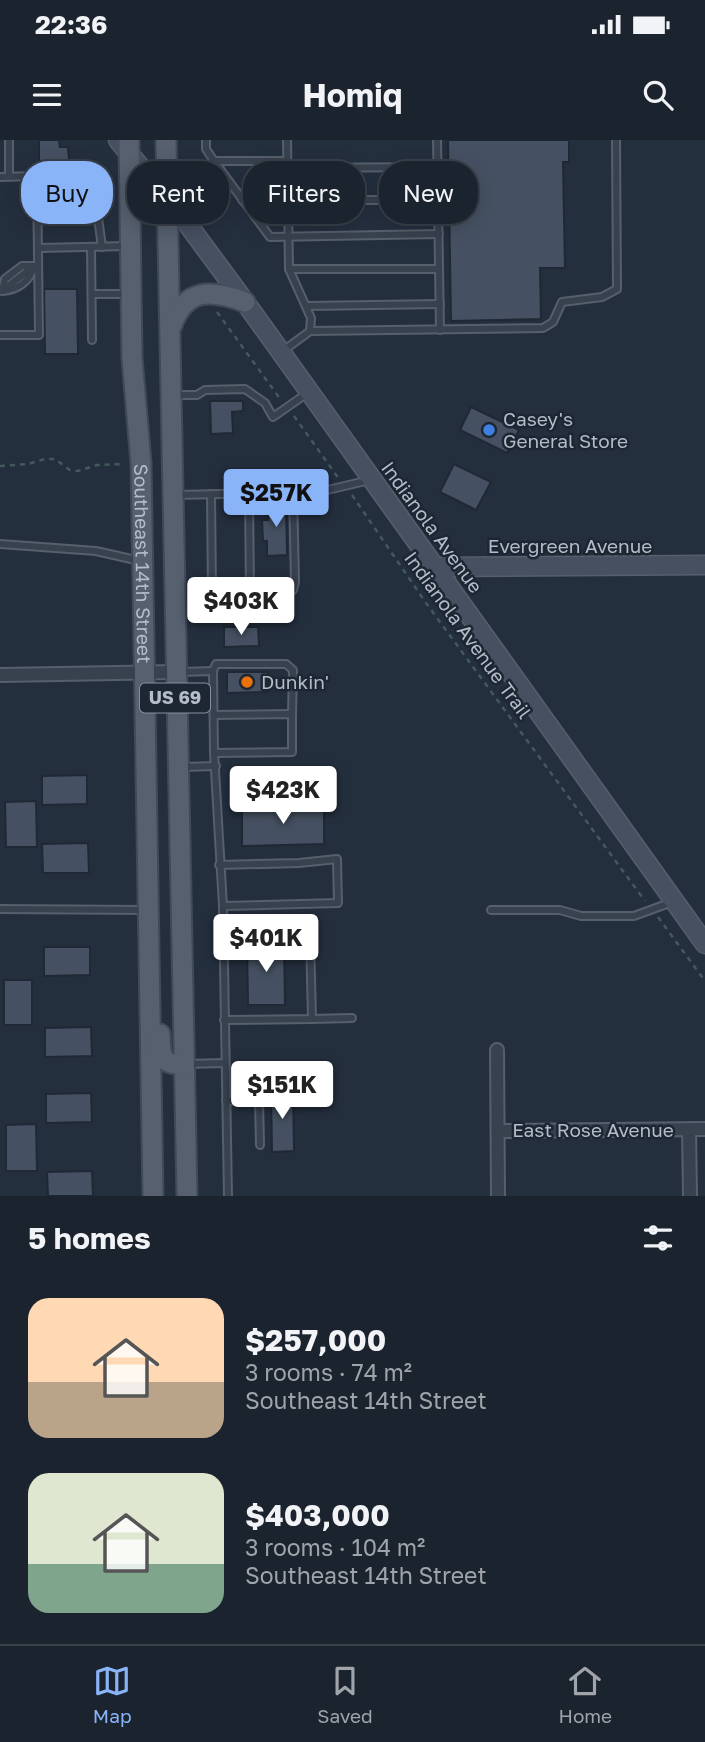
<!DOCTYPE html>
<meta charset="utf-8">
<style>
:root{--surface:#1b232e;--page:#282f3a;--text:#f1f3f6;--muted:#a0a4aa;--line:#39404a;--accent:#8ab4f8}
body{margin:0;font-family:"Golos Text",sans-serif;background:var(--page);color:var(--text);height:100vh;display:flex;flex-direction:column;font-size:26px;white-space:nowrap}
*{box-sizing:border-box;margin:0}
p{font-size:23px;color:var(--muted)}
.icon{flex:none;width:38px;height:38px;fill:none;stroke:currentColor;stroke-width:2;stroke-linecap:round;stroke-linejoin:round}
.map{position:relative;height:1056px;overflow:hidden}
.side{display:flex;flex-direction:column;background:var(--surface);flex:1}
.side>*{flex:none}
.guide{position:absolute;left:21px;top:21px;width:663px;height:63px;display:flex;gap:14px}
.price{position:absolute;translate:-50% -60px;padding:0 16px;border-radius:7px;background:#fff;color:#222;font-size:23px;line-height:46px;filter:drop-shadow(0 2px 4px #0008)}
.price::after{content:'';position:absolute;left:50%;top:42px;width:21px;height:16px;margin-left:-10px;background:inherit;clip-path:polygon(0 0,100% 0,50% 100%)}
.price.current{background:var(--accent);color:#111}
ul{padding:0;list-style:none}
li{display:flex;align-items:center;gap:21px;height:175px;padding:0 28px}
li span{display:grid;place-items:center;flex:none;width:196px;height:140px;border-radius:21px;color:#555}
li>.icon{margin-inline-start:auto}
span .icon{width:84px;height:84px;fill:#fffc;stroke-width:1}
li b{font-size:30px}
h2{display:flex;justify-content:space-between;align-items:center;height:84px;padding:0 28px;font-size:30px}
.chip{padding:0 24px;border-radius:28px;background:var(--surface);box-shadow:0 4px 18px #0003,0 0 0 2px var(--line);font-size:24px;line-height:63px}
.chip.current{background:var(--accent);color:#111}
.status{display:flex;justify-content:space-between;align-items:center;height:49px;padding:0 35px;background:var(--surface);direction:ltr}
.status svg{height:19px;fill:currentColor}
header{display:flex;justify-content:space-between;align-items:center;height:91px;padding:0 28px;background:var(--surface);font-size:32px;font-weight:700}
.dock{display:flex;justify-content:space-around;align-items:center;height:98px;border-top:2px solid var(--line);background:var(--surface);font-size:19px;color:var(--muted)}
.dock a{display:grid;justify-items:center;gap:4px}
.dock .current{color:var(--accent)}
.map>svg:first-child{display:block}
</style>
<div class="status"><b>22:36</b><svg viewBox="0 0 49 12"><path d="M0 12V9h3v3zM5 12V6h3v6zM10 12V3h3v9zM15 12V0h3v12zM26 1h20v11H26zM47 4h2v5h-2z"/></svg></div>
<header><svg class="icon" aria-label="menu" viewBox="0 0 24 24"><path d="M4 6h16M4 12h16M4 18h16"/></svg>Homiq<svg class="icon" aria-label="search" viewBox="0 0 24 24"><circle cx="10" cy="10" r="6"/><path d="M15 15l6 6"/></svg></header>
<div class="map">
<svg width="705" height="1056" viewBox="0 0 705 1056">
<rect width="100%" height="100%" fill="#242f3e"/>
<g fill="#455162" stroke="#1f2835" stroke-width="2">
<polygon points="39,0 59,0 60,7 68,7 69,20 39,21"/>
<polygon points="448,0 569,0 569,22 563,22 565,128 540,128 541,179 451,181"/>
<polygon points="44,149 77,149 78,214 45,214"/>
<polygon points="210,261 243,261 243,271 232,272 233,293 211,294"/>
<polygon points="471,267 519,290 507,313 460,290"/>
<polygon points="454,324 491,342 476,370 440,352"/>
<polygon points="267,362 286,362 287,415 267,416 267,401 263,401 262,380 268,380"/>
<polygon points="224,487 258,487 259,506 224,507"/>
<polygon points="227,532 268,532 268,552 227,553"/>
<polygon points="87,635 87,664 42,665 42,636"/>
<polygon points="36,661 37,707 6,707 5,662"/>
<polygon points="324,666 324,704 242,706 242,667"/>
<polygon points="88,703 89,733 43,733 42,704"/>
<polygon points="247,802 284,802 285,865 248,865"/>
<polygon points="44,807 90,807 90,835 44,836"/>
<rect x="4" y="840" width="28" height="45"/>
<polygon points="91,887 92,916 45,917 45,888"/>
<polygon points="293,950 294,1011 272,1012 271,951"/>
<polygon points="91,953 92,982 46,983 46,954"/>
<polygon points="36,984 37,1031 6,1031 6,985"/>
<polygon points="92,1031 93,1056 48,1056 47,1032"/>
</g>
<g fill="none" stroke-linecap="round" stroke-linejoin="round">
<g stroke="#565f6c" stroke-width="10">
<g id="service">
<polyline points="9,0 9,36"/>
<polyline points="206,0 206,9 214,21 270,97 439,94"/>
<polyline points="437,0 440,190"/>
<polyline points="214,21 287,21"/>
<polyline points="287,28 437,27"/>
<polyline points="0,37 37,36 39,195 0,195"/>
<polyline points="37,49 94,48 102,107"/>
<polyline points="242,60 438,60"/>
<polyline points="91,107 92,200"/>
<polyline points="39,108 128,106"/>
<path d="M22,126H34C30,141 18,150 2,151L5,139Z"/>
<polyline points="289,129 439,129"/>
<polyline points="3,150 33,127"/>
<polyline points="92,154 128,154"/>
<polyline points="307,166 440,164"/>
<polyline points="310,191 543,188 553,182 562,162 602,157 617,149 616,0"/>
<polyline points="283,211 310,191 311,178 289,129 287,0"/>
<polyline points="174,255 197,255 205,250 245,249 265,263 273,277 306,254"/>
<polyline points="211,354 212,452 250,452 249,353"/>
<polyline points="176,355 319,352 370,340"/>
<polyline points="0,404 96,411 140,421"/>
<path d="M250,452C262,458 281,456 293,450L295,442L293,353"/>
<polyline points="213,531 216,524 286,524 293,530 292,574"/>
<polyline points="180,532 213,531 214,613 223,766 228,1056"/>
<polyline points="214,575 292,574 292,612 214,613"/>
<polyline points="182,627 216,626"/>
<polyline points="219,725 299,723 337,719 338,763 223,766"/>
<polyline points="0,769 146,770"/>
<polyline points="491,770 560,770 581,776 634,776 672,762"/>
<polyline points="224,797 310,796 312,879 224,880"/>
<polyline points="312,879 352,878"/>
<polyline points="186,924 225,923"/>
<polyline points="226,961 259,960 260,1005"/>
</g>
</g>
<g stroke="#565f6c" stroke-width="16">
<g id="minor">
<polyline points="0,535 175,532"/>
<polyline points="497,910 498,1056"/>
<polyline points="689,989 690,1056"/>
<polyline points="498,991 705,989"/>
</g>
</g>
<g stroke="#565f6c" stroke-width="21">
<g id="secondary">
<polyline points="118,0 186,82 245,162 705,804"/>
<polyline points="436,427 705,425"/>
</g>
</g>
<g stroke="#414a57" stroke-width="23">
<g id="primary">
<path id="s1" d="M129,0L132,218L141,323L153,1056"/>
<polyline points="166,0 187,1056"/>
<path d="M172,185C186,147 212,150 245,162"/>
<path d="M160,894C161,914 159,926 184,924"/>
</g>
</g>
<g stroke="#44595c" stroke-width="2.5" stroke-dasharray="5 5" stroke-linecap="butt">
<polyline points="217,172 281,260"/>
<polyline points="294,276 339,339"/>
<polyline points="0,326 28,324 45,319 55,319 70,330 78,331 97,325 124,324"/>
<polyline points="352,355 426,463 645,761"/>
<polyline points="658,777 705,841"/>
</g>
<use href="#service" stroke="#38414e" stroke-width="6"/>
<use href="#minor" stroke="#38414e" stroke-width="12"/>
<use href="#secondary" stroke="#465061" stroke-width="18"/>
<use href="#primary" stroke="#56606e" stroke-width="19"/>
</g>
<circle fill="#3f7fe0" stroke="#1d2633" stroke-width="2.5" cx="489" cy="290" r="7"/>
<circle fill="#e8710a" stroke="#1d2633" stroke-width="2.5" cx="247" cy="542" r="7"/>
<g text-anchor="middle" stroke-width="5" stroke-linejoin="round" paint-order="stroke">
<rect fill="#1d2633" stroke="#878f9c" stroke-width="2" x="140" y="543.5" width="70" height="29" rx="5"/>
<g font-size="18" font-weight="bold" fill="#b4bcc9">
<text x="175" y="564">US 69</text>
</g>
<g font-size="19" fill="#b4bcc9" stroke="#1d2633" text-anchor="start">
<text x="503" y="286">Casey's<tspan x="503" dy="22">General Store</tspan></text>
<text x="261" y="549">Dunkin'</text>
</g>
<g font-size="19" fill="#b4bcc9" stroke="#1d2633">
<text transform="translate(432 387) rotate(54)" y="7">Indianola Avenue</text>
<text x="570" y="413">Evergreen Avenue</text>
<text dy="7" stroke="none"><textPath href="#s1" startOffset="424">Southeast 14th Street</textPath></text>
<text transform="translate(468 495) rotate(54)" y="7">Indianola Avenue Trail</text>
<text x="593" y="997">East Rose Avenue</text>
</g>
</g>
</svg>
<b class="price current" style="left:276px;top:389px">$257K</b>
<b class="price" style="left:241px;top:497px">$403K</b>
<b class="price" style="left:283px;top:686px">$423K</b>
<b class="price" style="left:266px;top:834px">$401K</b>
<b class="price" style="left:282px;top:981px">$151K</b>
<div class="guide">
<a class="chip current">Buy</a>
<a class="chip">Rent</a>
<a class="chip">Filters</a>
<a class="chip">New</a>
</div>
</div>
<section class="side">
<h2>5 homes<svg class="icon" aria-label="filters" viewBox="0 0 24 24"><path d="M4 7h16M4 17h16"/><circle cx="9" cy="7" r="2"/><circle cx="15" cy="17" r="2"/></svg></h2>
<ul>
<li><span style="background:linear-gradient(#ffd9b3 60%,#b9a48a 0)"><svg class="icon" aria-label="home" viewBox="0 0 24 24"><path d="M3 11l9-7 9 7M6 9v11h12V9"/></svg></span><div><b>$257,000</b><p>3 rooms · 74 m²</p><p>Southeast 14th Street</p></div></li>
<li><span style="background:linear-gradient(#dfe7d0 65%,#7fa58c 0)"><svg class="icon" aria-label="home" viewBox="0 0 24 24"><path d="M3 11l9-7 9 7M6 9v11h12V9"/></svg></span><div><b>$403,000</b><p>3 rooms · 104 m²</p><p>Southeast 14th Street</p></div></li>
</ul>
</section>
<nav class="dock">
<a class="current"><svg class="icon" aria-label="map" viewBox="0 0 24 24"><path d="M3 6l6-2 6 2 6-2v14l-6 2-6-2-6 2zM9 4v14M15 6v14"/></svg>Map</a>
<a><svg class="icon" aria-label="saved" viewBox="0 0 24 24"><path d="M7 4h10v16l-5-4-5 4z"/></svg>Saved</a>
<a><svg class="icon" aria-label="home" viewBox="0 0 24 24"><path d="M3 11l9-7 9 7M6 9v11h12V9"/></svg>Home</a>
</nav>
